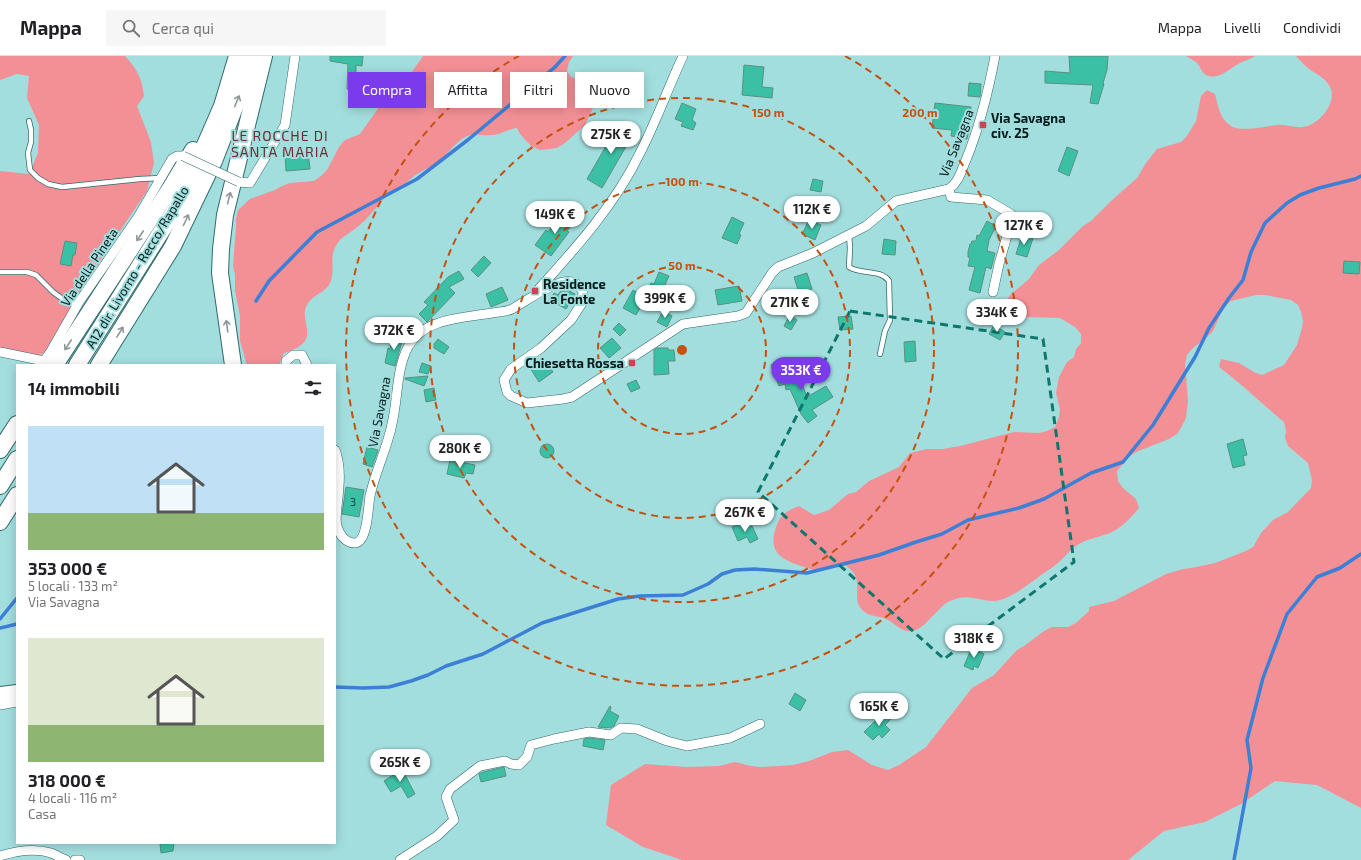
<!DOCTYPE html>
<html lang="it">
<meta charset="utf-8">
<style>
:root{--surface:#fff;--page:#f6f6f6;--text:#202124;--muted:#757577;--line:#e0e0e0;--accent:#7c3aed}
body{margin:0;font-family:"Exo 2",sans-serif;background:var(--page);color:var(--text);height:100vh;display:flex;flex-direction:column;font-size:15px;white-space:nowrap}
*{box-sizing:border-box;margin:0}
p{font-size:13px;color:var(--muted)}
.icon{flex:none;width:22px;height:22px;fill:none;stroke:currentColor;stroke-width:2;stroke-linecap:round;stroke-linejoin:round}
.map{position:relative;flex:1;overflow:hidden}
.sheet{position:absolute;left:16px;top:308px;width:320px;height:480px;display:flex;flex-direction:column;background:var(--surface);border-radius:0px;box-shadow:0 2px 10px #0003}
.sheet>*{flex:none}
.hud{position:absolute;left:348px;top:16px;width:380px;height:36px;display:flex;gap:8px}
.price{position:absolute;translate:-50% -34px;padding:0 9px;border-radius:14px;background:#fff;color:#222;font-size:13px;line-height:26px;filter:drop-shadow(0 1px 2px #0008)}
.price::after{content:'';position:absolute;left:50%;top:24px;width:12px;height:9px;margin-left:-6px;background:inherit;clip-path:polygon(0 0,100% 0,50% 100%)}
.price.active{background:var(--accent);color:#fff}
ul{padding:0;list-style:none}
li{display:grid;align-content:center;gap:8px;height:212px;padding:0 12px}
li span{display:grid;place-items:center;height:124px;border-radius:0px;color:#555}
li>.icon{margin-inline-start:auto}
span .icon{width:72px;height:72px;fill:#fffc;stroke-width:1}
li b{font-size:17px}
h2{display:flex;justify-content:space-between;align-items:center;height:48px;padding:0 12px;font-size:17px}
.tag{padding:0 14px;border-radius:0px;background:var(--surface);box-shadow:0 2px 10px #0003;font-size:14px;line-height:36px}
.tag.active{background:var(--accent);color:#fff}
header{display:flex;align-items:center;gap:24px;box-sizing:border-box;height:56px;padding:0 20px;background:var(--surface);border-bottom:1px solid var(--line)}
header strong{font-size:19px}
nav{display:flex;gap:22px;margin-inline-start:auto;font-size:14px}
.search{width:280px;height:36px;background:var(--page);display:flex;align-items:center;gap:10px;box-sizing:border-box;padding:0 14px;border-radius:0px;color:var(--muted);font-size:15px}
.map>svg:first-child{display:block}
</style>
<header>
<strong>Mappa</strong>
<div class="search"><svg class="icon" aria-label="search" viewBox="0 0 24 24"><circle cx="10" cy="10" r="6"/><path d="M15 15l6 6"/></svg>Cerca qui</div>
<nav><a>Mappa</a><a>Livelli</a><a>Condividi</a></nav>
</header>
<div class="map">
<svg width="1361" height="804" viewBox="0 0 1361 804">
<rect width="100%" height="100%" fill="#a3dede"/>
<g fill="#f39096">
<path d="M0,0H125C137,13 142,22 144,40L137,50L151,86L154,107L147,135L105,197L64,264L48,296L35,300L0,292V115L29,118L38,97L39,69L27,42L29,20L17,18L0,24Z"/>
<path d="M423,0H573L569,6L567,15L571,21L588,26L596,30L600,37L585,69L565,87L557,92L540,94L531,90L520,78L517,72C508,73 500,79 491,79C482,80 475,77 467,80C455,86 448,98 438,106C431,111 423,114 417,118C412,121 407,126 403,130C399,132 395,133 392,135C379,146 370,162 356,172C349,178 340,181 336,190C329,201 335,213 331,225C327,236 314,238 308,247C298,262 316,278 301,289C296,293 290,295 284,297L279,309H247L240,285V260L235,235V219L233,210L236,171V163L238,154L250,143L275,134L282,130L290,127L314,125L321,120L327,114L339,91L345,84L360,78L389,37L409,20Z"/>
<path d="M1186,0H1255C1249,4 1243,5 1238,8C1229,13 1218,25 1206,19C1201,16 1201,11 1197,7C1194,4 1189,2 1186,0Z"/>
<path d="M1296,0H1361V752L1317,729L1275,725L1241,748L1205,766L1164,775L1128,804H682L643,791L606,769L611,729L645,708L686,711L719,710L735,706L751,710L760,711L793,709L809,705L832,696L848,694L872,709L888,714L899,709L926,691L972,632L994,619L1017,594L1024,590L1044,575L1052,571H1068L1076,567L1089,555V551L1114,545L1166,518L1183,513L1191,512L1215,507L1246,495L1253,491L1261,477L1273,464L1288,456L1311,432L1312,424L1308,407L1288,390L1285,382L1286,375L1284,366C1262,348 1242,328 1219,311L1221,303L1239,307L1254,316L1262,319L1284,309L1297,289L1302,272L1303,265L1301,256L1298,249L1291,244L1265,239H1256L1231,245L1224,251L1213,275L1207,281L1193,292L1187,299L1185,308L1188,345L1186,362L1182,370L1177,378L1169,383L1136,396L1129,401L1117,415L1118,425L1123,432L1136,443L1139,452C1129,464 1119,475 1104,479C1096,482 1088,483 1081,487C1072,491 1066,500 1058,507C1051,513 1043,517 1036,523C1024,531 1014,540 1000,544C992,547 982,543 973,542C965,540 957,542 950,545C935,552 924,578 907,575C898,573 893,566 886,563C879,560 873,561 866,557C847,544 867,527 849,512C837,502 832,514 821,514C814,515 808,512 801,510C776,502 767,492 778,466C782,457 791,453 799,450L814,459L829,454L848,438L856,436L869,425L899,411L910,397L927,393H943L960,390L1014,376L1039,377L1047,375L1055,371L1059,361L1060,353L1056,337L1059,321L1067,306L1074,301L1076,293L1081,287V278L1075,271L1060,262L1024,261L1015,259L1008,254L1006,246L1010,239L1029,223L1039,209L1059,194L1083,170L1091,165L1111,145L1137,122L1146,107L1157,93L1181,86L1187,80L1196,65L1201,40L1207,34L1215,38C1218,50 1220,63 1231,70C1240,76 1264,71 1276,69C1285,68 1294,72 1303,71C1318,69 1336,49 1331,33C1327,23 1318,19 1309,13C1304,9 1300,4 1296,0Z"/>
</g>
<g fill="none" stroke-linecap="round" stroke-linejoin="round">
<g stroke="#3c7fd6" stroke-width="3.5">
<polyline points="256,245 269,225 317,176 417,123 469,83 555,11 565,0"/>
<polyline points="0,563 17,542"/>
<polyline points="0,572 17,568"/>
<polyline points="335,631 363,632 389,631 411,625 428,619 446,610 483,598 542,567 618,543 640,540 683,539 708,528 722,518 735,514 754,513 807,517 879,499 916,486 942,478 968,464 1019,452 1044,443 1091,417 1123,406 1153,369 1195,301 1209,272 1229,242 1243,224 1251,196 1265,167 1287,147 1300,139 1319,132 1355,123 1361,120"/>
<polyline points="1234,804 1251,712 1247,684 1263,622 1287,558 1317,521 1340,512 1361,498"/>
</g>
</g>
<g fill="#3bc0a5" stroke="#5b8f82">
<polygon points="330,0 363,0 362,10 356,9 356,33 347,33 348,8 330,5"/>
<polygon points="1069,0 1108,0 1107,14 1103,27 1104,28 1098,48 1090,47 1093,29 1045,27 1045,15 1070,17"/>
<polygon points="744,9 764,11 762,31 773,32 772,42 742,39"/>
<polygon points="969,27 981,28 980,41 968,40"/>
<polygon points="682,47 696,53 692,64 696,67 693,74 681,70 683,66 675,63"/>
<polygon points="935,47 971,51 969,73 967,83 951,80 952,74 932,72"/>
<polygon points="620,66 635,75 602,132 587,123"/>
<polygon points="1067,91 1078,95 1069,120 1058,115"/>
<polygon points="308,96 310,113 286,115 285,100 292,99 292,97"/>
<polygon points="813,123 823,125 821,136 810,134"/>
<polygon points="563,156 575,165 567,175 569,176 551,200 535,189 546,174 548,176"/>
<polygon points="732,161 744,167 739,178 741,179 737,188 722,182"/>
<polygon points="809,164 821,169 815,184 802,178"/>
<polygon points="987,165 996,170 989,184 987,195 995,197 991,213 986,211 980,237 969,234 975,211 968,210 970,202 968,201 968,196 970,188 971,188 972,185 976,185 977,179 979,180"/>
<polygon points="1022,179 1033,182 1027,201 1016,198"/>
<polygon points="884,183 896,185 895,199 882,198"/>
<polygon points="65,185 77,187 75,199 73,199 71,210 60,208"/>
<polygon points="484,200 491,207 478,221 471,214"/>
<polygon points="1344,205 1360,206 1359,218 1343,217"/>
<polygon points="459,215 464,223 449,231 455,237 427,266 419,258 428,249 424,246 448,221"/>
<polygon points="659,216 669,220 660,240 648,235 651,227 654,228"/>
<polygon points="807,217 812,233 799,237 794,221"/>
<polygon points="739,230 742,245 718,249 715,234"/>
<polygon points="502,231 508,244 491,251 486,238"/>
<polygon points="564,232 575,238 566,253 550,244 554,237 558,239 562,233"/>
<polygon points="633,234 646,242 636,259 623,252"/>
<polygon points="663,255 672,260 667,271 657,266"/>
<polygon points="790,259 797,264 791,274 784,270"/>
<polygon points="851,260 853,273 840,274 838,261"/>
<polygon points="619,267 626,274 620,280 613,273"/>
<polygon points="994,269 1005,276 1000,284 989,278"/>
<polygon points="393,279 403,282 395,310 385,307 388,292 390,293"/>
<polygon points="612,282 621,292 609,302 600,292"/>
<polygon points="438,283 449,291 444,298 434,292 434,288"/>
<polygon points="915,285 916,305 905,306 904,286"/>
<polygon points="657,292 668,292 668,294 674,294 675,305 668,305 669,318 654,319 654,294"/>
<polygon points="544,303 553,316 539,326 530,312"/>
<polygon points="778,303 787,315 791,314 793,319 798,317 807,341 826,330 833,341 812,354 817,360 808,367 801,358 790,333 786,334 785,328 779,330 771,309"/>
<polygon points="422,307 431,310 428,318 419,316"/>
<polygon points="428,320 424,330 405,323 405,322"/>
<polygon points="636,324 640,332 631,336 627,328"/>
<polygon points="434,332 436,344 426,346 424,334"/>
<polygon points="1243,383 1247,399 1243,400 1245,409 1233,412 1227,388"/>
<circle cx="547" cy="395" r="7"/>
<polygon points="367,391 378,394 372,411 363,408"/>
<polygon points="450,404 475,409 473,418 466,417 464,422 447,418"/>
<polygon points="346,431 364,434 359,461 342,458"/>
<polygon points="743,467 745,473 752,470 758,483 750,487 747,481 738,485 732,471"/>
<polygon points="972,591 984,598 978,612 974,610 973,614 964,610"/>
<polygon points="795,637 806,644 800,655 789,648"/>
<polygon points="610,650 611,651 610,655 619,660 614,670 610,672 608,671 607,672 598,671"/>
<polygon points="885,655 892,662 885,669 890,674 882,682 879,678 873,684 864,676"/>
<polygon points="589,682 605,684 603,694 583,690 584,683"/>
<polygon points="504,711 506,720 481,726 479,718 483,716"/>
<polygon points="402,713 415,738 408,742 401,730 391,736 384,725"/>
<polygon points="174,787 173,795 161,797 160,788"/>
</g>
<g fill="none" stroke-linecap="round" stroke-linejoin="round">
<g stroke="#316a6b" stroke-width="6">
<g id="service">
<polyline points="29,65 31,74 31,86 28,97 30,114 38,122 48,128 62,131 140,123 161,122"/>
<path d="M849,178L850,192L849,211C861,219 881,213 889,225L890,264L885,275L880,298"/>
<polyline points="0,216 27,216 36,219 53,236 64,244 77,250"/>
</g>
</g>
<g stroke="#316a6b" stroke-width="10">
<g id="minor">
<polyline points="239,126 250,127 285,69 295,0"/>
<polyline points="949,133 951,141 987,144 1011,158 1012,162 999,208 993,236"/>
<path d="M537,235C575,193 615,149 640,97C656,66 668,32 683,0"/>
<polyline points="0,296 44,305 51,295 79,246 138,161 172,103 177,100 183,100"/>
<polyline points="286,309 286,305 293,299 302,299 307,309"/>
<path d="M335,394C342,412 339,433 337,451C337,457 335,464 337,470C339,478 345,487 355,487C368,486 368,450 370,440C375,416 387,393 392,368C398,343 396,314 408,291C423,262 463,262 492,257C498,256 506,256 512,253C525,246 561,219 575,227C578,229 581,233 583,235L582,247L571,264L541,292L511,313L504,324L507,336L511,340L527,347L563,343L572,341L683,268L738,260L746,257L772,217L778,211L813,197L866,170L896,145L949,133C959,126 961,115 966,104C980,70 988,37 995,0"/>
<polyline points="0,649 17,646"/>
<path d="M0,800C16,795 35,792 51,797C56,799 61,802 66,804"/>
<polyline points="75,804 80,804"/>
<polyline points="400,804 437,780 454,764 446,741 450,733 480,710 505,705 511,708 519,709 527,701 531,689 554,683 589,676 611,679 621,672 637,673 667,685 687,690 730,682 760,668"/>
</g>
</g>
<g stroke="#316a6b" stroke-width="18">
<g id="motorway">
<polyline points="55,309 171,131 193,94"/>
<polyline points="77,309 180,146 222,50 237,0"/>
<polyline points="99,309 173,190 214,105 240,38 252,0"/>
<polyline points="233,309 220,217 221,193 225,159 264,0"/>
<polyline points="0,394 17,368"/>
<polyline points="0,430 17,403"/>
<polyline points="0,466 17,439"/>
<polyline points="0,639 17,637"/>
</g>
</g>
<use href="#service" stroke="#fff" stroke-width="4.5"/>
<use href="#minor" stroke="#fff" stroke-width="9"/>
<use href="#motorway" stroke="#fff" stroke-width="16"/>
<g stroke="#316a6b" stroke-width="10" stroke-linecap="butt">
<polyline id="minor-bridge" points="183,100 239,126"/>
</g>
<use href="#minor-bridge" stroke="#fff" stroke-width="9"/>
</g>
<defs><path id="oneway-shaft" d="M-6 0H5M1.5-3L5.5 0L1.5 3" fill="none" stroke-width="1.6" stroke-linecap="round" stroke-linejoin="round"/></defs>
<g stroke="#8e9898">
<use href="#oneway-shaft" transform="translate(237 45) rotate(-68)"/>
<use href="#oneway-shaft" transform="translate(229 142) rotate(-76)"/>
<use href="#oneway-shaft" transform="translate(186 164) rotate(-65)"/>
<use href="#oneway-shaft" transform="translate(140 180) rotate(123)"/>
<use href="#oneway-shaft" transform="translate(227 270) rotate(-98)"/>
<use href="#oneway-shaft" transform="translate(120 276) rotate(-58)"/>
<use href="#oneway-shaft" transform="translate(68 289) rotate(123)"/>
</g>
<path fill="none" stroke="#0f766e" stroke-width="3" stroke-dasharray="8 5" stroke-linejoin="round" d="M850,255L1043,283L1074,506L944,603L758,436Z"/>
<g fill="none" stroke="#c6500e" stroke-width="2" stroke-dasharray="7 5">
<circle cx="682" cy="294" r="84"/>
<circle cx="682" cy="294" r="168"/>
<circle cx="682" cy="294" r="252"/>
<path d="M845 0A336 336 0 1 1 519 0"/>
</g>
<g fill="#d14156" stroke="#a3dede" stroke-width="1.5">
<rect x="979" y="65" width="8" height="8" rx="2"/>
<rect x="531" y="231" width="8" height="8" rx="2"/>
<rect x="628" y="303" width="8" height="8" rx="2"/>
</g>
<g text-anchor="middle" stroke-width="4" stroke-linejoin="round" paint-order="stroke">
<g font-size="11" fill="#11443e">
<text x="353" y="450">3</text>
</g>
<g font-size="13" font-weight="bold" fill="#031b1b" stroke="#a3dede" text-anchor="start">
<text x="991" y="67">Via Savagna<tspan x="991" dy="15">civ. 25</tspan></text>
<text x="543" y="233">Residence<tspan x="543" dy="15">La Fonte</tspan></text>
<text x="624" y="312" text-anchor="end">Chiesetta Rossa</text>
</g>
<g font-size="13" fill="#031b1b" stroke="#a3dede">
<text transform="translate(956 87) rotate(-68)" y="5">Via Savagna</text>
<text transform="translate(89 211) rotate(-56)" y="5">Via della Pineta</text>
<text transform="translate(137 211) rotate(-59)" y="5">A12 dir. Livorno - Recco/Rapallo</text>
<text transform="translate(379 356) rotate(-79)" y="5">Via Savagna</text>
</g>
<g font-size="14" letter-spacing="1" fill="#702931" stroke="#a3dede">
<text x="280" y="85">LE ROCCHE DI<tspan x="280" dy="16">SANTA MARIA</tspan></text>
</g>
</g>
<circle cx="682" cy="294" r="6" fill="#c6500e" stroke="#a3dede" stroke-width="2"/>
<g font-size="12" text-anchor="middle" font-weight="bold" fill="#c6500e" stroke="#a3dede" stroke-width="4" stroke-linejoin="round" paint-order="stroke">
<text x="920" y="61">200 m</text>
<text x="768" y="61">150 m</text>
<text x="682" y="130">100 m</text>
<text x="682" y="214">50 m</text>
</g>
</svg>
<b class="price" style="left:611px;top:99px">275K €</b>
<b class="price" style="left:812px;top:174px">112K €</b>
<b class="price" style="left:555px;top:179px">149K €</b>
<b class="price" style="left:1024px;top:190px">127K €</b>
<b class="price" style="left:665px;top:263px">399K €</b>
<b class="price" style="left:790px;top:267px">271K €</b>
<b class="price" style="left:997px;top:277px">334K €</b>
<b class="price" style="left:394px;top:295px">372K €</b>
<b class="price active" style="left:801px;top:335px">353K €</b>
<b class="price" style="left:460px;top:413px">280K €</b>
<b class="price" style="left:745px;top:477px">267K €</b>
<b class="price" style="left:974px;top:603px">318K €</b>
<b class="price" style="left:879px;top:671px">165K €</b>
<b class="price" style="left:400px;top:727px">265K €</b>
<div class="hud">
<a class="tag active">Compra</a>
<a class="tag">Affitta</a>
<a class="tag">Filtri</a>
<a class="tag">Nuovo</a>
</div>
<section class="sheet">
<h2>14 immobili<svg class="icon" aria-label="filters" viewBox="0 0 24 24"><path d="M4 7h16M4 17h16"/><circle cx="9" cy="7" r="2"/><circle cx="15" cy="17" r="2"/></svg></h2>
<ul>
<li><span style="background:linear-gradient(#bfe0f5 70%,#8fb573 0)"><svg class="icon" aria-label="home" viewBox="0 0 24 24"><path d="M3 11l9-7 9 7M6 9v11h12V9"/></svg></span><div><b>353 000 €</b><p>5 locali · 133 m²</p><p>Via Savagna</p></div></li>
<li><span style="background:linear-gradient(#dfe7d0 70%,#8fb573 0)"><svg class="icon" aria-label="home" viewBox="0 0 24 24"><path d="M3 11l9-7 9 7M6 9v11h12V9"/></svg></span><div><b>318 000 €</b><p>4 locali · 116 m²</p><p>Casa</p></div></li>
</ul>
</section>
</div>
